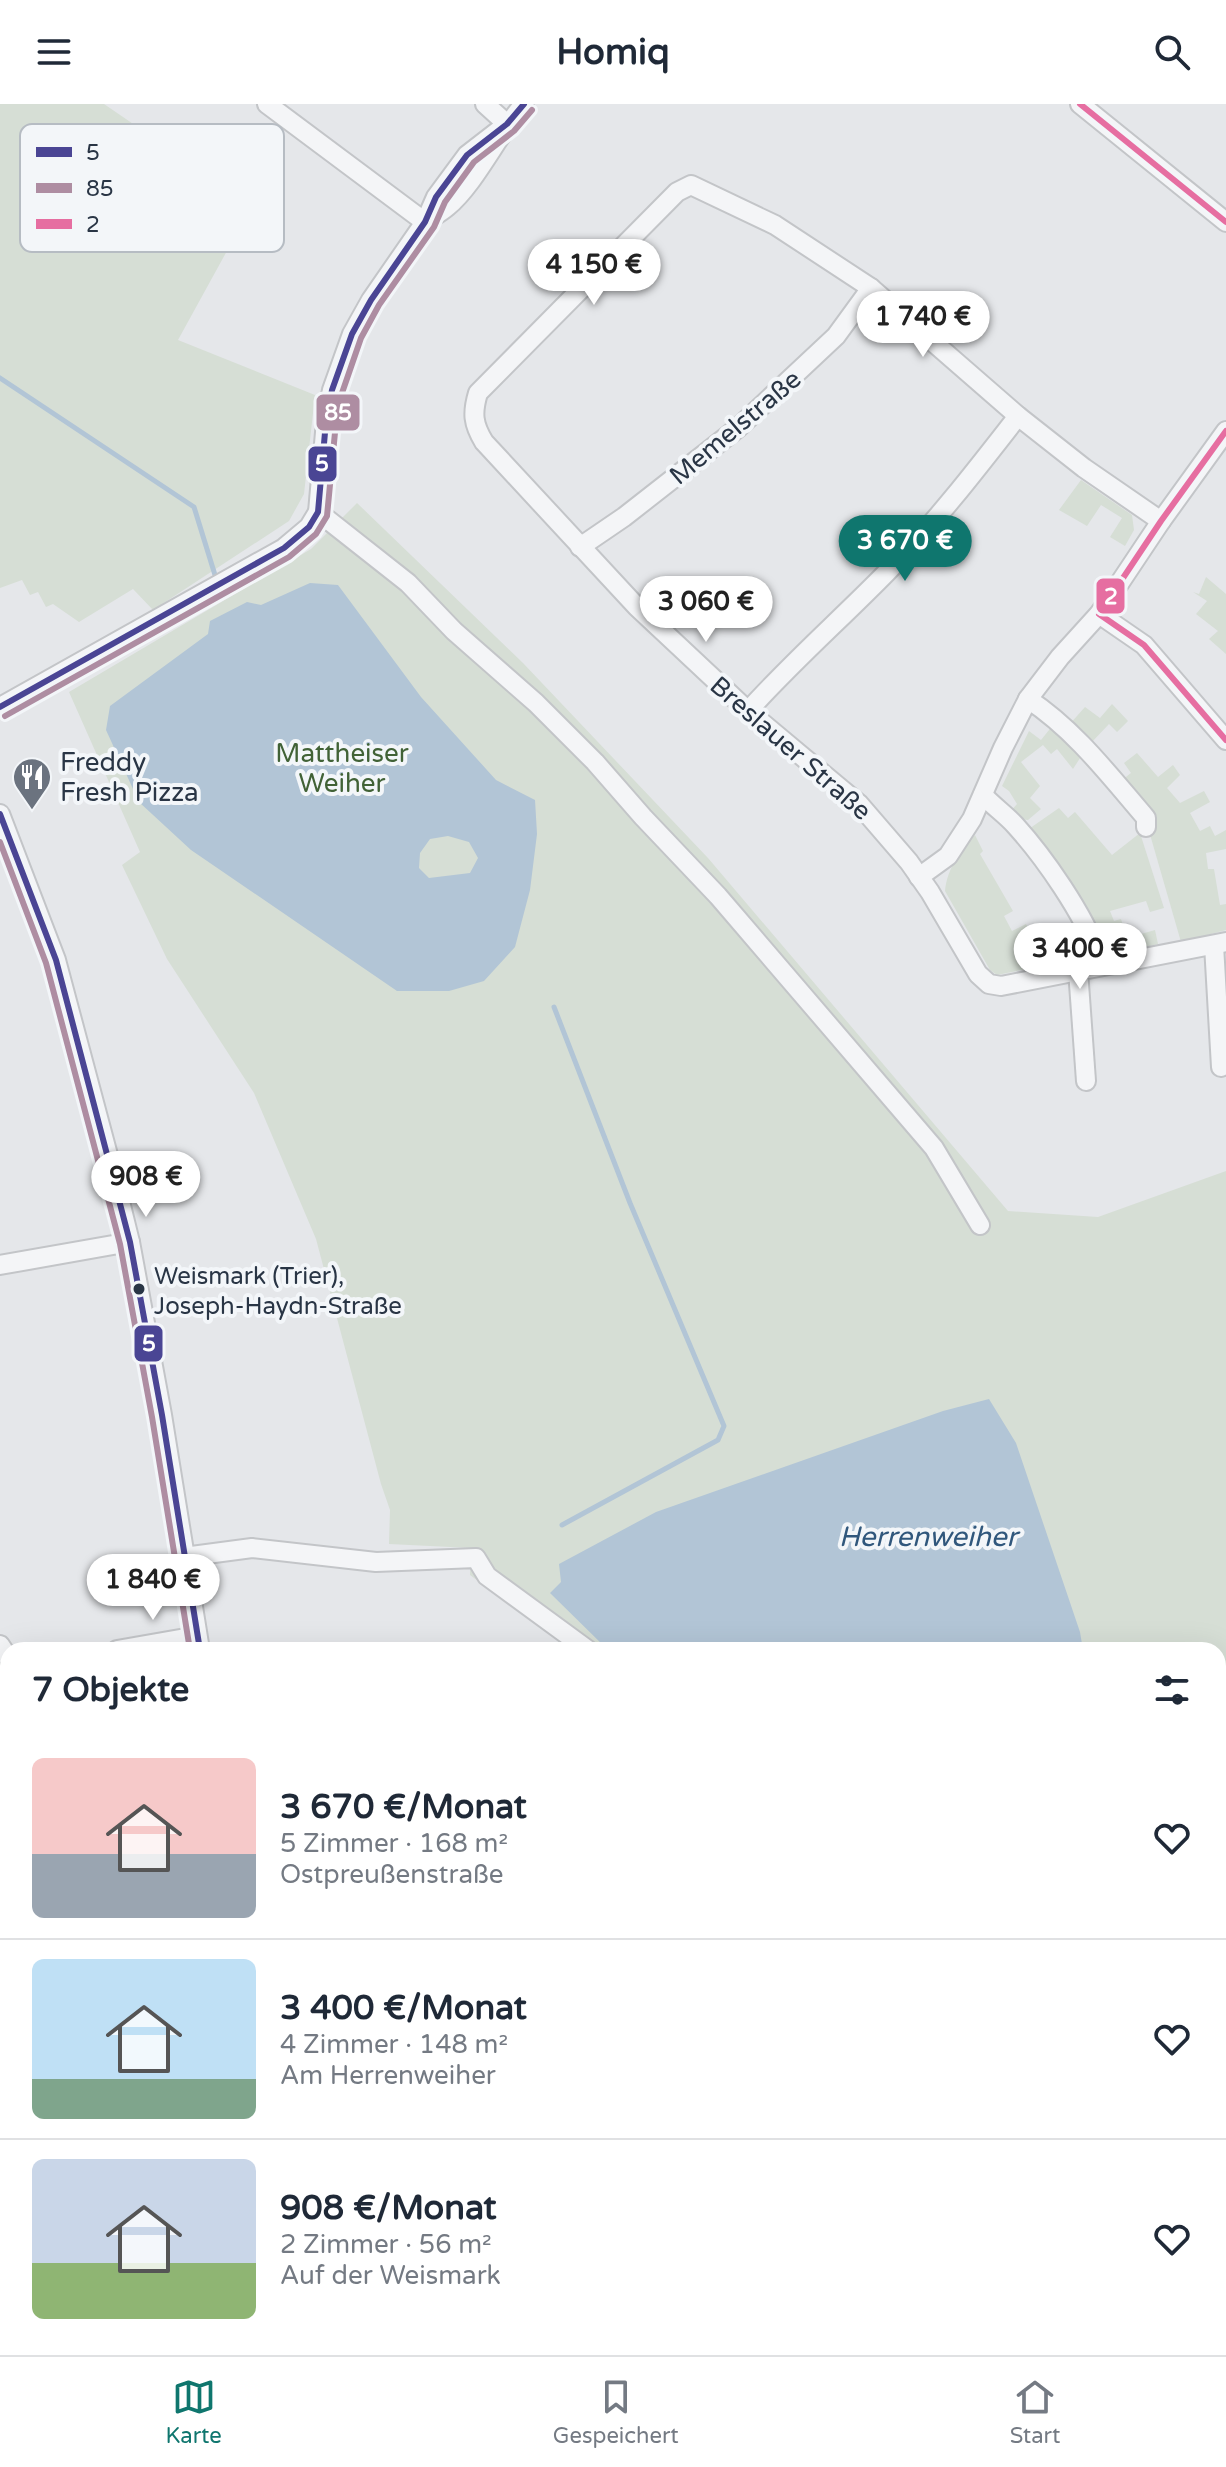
<!DOCTYPE html>
<html lang="de">
<meta charset="utf-8">
<style>
:root{--surface:#fff;--page:#f6f6f7;--text:#1f2937;--muted:#747a83;--line:#e0e1e3;--accent:#0f766e}
body{margin:0;font-family:"Varela Round",sans-serif;background:var(--page);color:var(--text);height:100vh;display:flex;flex-direction:column;font-size:30px;white-space:nowrap}
*{box-sizing:border-box;margin:0}
p{font-size:26px;color:var(--muted)}
.icon{flex:none;width:44px;height:44px;fill:none;stroke:currentColor;stroke-width:2;stroke-linecap:round;stroke-linejoin:round}
.map{position:relative;flex:1;overflow:hidden}
.sheet{position:absolute;left:0px;top:1538px;width:1226px;height:714px;display:flex;flex-direction:column;background:var(--surface);border-radius:24px 24px 0 0;box-shadow:0 8px 32px #0002}
.sheet>*{flex:none}
.price{position:absolute;translate:-50% -68px;padding:0 18px;border-radius:28px;background:#fff;color:#222;font-size:26px;line-height:52px;filter:drop-shadow(0 2px 4px #0008)}
.price::after{content:'';position:absolute;left:50%;top:48px;width:24px;height:18px;margin-left:-12px;background:inherit;clip-path:polygon(0 0,100% 0,50% 100%)}
.price.on{background:var(--accent);color:#fff}
ul{padding:0;list-style:none}
li{display:flex;align-items:center;gap:24px;height:200px;padding:0 32px}
li+li{border-top:2px solid var(--line)}
li span{display:grid;place-items:center;flex:none;width:224px;height:160px;border-radius:12px;color:#555}
li>.icon{margin-inline-start:auto}
span .icon{width:96px;height:96px;fill:#fffc;stroke-width:1}
li b{font-size:34px}
h2{display:flex;justify-content:space-between;align-items:center;height:96px;padding:0 32px;font-size:34px}
header{display:flex;justify-content:space-between;align-items:center;height:104px;padding:0 32px;background:var(--surface);font-size:36px;font-weight:700}
.tabs{display:flex;justify-content:space-around;align-items:center;height:112px;border-top:2px solid var(--line);background:var(--surface);font-size:22px;color:var(--muted)}
.tabs a{display:grid;justify-items:center;gap:4px}
.tabs .on{color:var(--accent)}
.map>svg:first-child{display:block}
</style>
<header><svg class="icon" aria-label="menu" viewBox="0 0 24 24"><path d="M4 6h16M4 12h16M4 18h16"/></svg>Homiq<svg class="icon" aria-label="search" viewBox="0 0 24 24"><circle cx="10" cy="10" r="6"/><path d="M15 15l6 6"/></svg></header>
<div class="map">
<svg width="1226" height="2251" viewBox="0 0 1226 2251">
<rect width="100%" height="100%" fill="#e5e7ea"/>
<g fill="#d6ded5">
<polygon points="0,0 104,0 202,67 261,85 178,236 315,291 304,390 289,417 153,506 133,485 79,518 53,500 46,503 38,488 30,491 22,476 0,484"/>
<polygon points="1081,376 1132,411 1134,426 1125,442 1110,433 1122,414 1101,401 1087,422 1059,406"/>
<polygon points="357,399 523,559 708,754 1008,1107 1098,1113 1226,1067 1226,1824 1218,1826 1218,1546 572,1546 470,1471 471,1444 389,1440 390,1406 381,1380 316,1135 254,989 167,855 122,761 140,748 69,588 311,445"/>
<polygon points="1206,473 1226,490 1226,550 1209,535 1218,527 1196,510 1207,497 1193,488 1199,490"/>
<polygon points="1112,600 1128,617 1117,628 1109,620 1090,640 1069,621 1085,603 1100,614"/>
<polygon points="1053,621 1084,648 1073,665 1057,645 1051,650 1043,641 1021,658 1040,682 1030,694 1041,705 1028,716 1019,715 1009,709 1017,700 1009,687 1002,682 1029,627 1041,636"/>
<polygon points="1137,649 1158,673 1173,661 1180,671 1167,684 1180,699 1204,687 1210,698 1190,709 1200,727 1210,722 1215,732 1226,726 1226,745 1206,749 1208,765 1214,765 1220,801 1226,800 1226,826 1181,838 1149,727 1122,676 1131,669 1124,659"/>
<polygon points="1059,704 1068,714 1075,708 1112,751 1140,729 1164,804 1150,808 1146,797 1110,807 1114,817 1121,815 1127,834 1155,826 1158,840 1102,853 1026,727"/>
<path d="M975,731L983,747L980,750L1013,807L1004,812L1012,827L1026,820L1037,840L1053,831L1069,856L997,871L990,866L945,787C947,765 960,747 975,731Z"/>
<polygon points="472,2244 1031,2244 1032,2251 474,2251"/>
<polygon points="1121,2244 1178,2244 1177,2251 1135,2251 1120,2248"/>
</g>
<g fill="#b2c5d6" fill-rule="evenodd">
<path d="M310,479L338,481L421,593L496,676L535,696L537,730L530,786L515,843L484,877L449,887H397L191,746L139,698L106,626L110,602L208,530L210,517L247,498L261,501ZM448,732L469,738L478,754L470,769L429,774L419,764L420,749L430,735Z"/>
<polygon points="989,1295 1016,1339 1080,1528 1083,1546 608,1546 550,1489 561,1478 559,1460 656,1408 943,1307"/>
</g>
<g fill="none" stroke-linecap="round" stroke-linejoin="round">
<g stroke="#b2c5d6" stroke-width="5">
<polyline points="0,274 194,403 215,471"/>
<polyline points="554,903 630,1099 724,1322 718,1336 562,1421"/>
</g>
<g stroke="#c3c5c8" stroke-width="22">
<g id="minor">
<polyline points="267,0 425,118"/>
<polyline points="485,0 507,20"/>
<polyline points="1080,0 1226,118"/>
<path d="M425,118C432,113 440,109 447,103C475,80 498,30 524,0"/>
<polyline points="318,408 408,479 454,527 536,599 595,658 643,713 718,792 934,1044 980,1121"/>
<path d="M1161,417L1084,364L1018,312L871,184L775,121L691,81L677,88L478,289C472,309 473,320 484,338L637,503L748,607L859,700L909,758L930,788L978,870L989,880L1001,882L1226,838"/>
<polyline points="580,443 624,413 739,323 836,232 871,184"/>
<polyline points="1099,510 1144,541 1226,636"/>
<path d="M1028,595C1075,626 1109,671 1146,714V723"/>
<polyline points="0,603 284,444 309,423 318,408 326,317 332,286 352,230 371,196 425,118 436,93 467,51 507,20"/>
<path d="M748,607C792,558 841,515 887,468C935,419 976,366 1018,312"/>
<path d="M983,691C993,702 1005,710 1015,721C1044,753 1084,810 1098,851"/>
<polyline points="0,710 56,856 116,1081 130,1138 162,1311 200,1546"/>
<polyline points="919,773 948,752 972,715 1003,644 1028,595 1060,553 1099,510 1161,417 1226,327"/>
<polyline points="1214,841 1221,963"/>
<polyline points="1078,866 1086,977"/>
<polyline points="0,1161 130,1138"/>
<polyline points="184,1453 252,1444 376,1458 476,1454 487,1472 588,1546"/>
<polyline points="0,1541 8,1553"/>
<polyline points="117,1546 197,1532"/>
<polyline points="0,1618 8,1609"/>
<polyline points="0,2057 8,2051"/>
<polyline points="319,2244 320,2251"/>
<polyline points="469,2244 470,2251"/>
<polyline points="1036,2244 1037,2251"/>
<polyline points="1054,2244 1097,2244"/>
<polyline points="252,2251 268,2244"/>
<polyline points="1192,2251 1194,2244"/>
</g>
</g>
<use href="#minor" stroke="#f4f5f7" stroke-width="18"/>
<g stroke="#f3f6f9" stroke-width="12">
<g id="bus-1">
<polyline points="0,603 284,444 309,423 318,408 326,317 332,286 352,230 371,196 425,118 436,93 467,51 507,20 524,0"/>
<polyline points="0,710 56,856 130,1138 162,1311 200,1546"/>
</g>
</g>
<g stroke="#f3f6f9" stroke-width="12">
<g id="bus-2">
<polyline points="5,612 289,453 316,430 327,412 336,318 342,289 361,234 379,201 434,123 445,98 474,58 514,27 532,6"/>
<polyline points="0,738 46,859 120,1140 152,1313 190,1546"/>
</g>
</g>
<g stroke="#f3f6f9" stroke-width="12">
<g id="bus-3">
<polyline points="1080,0 1226,118"/>
<polyline points="1226,327 1161,417 1099,510 1144,541 1226,636"/>
</g>
</g>
<use href="#bus-1" stroke="#4a4594" stroke-width="6"/>
<use href="#bus-2" stroke="#ae8da2" stroke-width="6"/>
<use href="#bus-3" stroke="#e66ea1" stroke-width="6"/>
</g>
<defs>
<g id="restaurant-pin" transform="scale(2)"><path d="M0 17L-7.5 6A9.5 9.5 0 1 1 7.5 6Z" fill="#6b737f" stroke="#f3f6f9"/><path d="M-5-6h1v4h1v-4h1v4h1v-4h1v5L-1.5 .5V6h-2V.5L-5-1ZM5-6V6H3V1.5H1.5Q1.5-4 5-6Z" fill="#fff"/></g>
</defs>
<g fill-rule="evenodd">
<use href="#restaurant-pin" x="32" y="673"/>
</g>
<circle fill="#293545" stroke="#f3f6f9" stroke-width="3" cx="139" cy="1185" r="7"/>
<g text-anchor="middle" stroke-width="8" stroke-linejoin="round" paint-order="stroke">
<g font-size="24" fill="#293545" stroke="#f3f6f9" text-anchor="start">
<text x="154" y="1180">Weismark (Trier),<tspan x="154" dy="30">Joseph-Haydn-Straße</tspan></text>
</g>
<g font-size="26" fill="#293545" stroke="#f3f6f9">
<text transform="translate(735 323) rotate(-40)" y="9">Memelstraße</text>
<text transform="translate(791 644) rotate(41)" y="9">Breslauer Straße</text>
</g>
<g font-size="26" fill="#416236" stroke="#f3f6f9">
<text x="342" y="658">Mattheiser<tspan x="342" dy="30">Weiher</tspan></text>
</g>
<g font-size="26" fill="#293545" stroke="#f3f6f9" text-anchor="start">
<text x="60" y="667">Freddy<tspan x="60" dy="30">Fresh Pizza</tspan></text>
</g>
<g font-size="28" font-style="italic" fill="#30577c" stroke="#f3f6f9">
<text x="928" y="1442">Herrenweiher</text>
</g>
</g>
<rect x="20" y="20" width="264" height="128" rx="12" fill="#f3f6f9" stroke="#b6bcc3" stroke-width="2"/>
<rect x="36" y="43" width="36" height="10" fill="#4a4594"/>
<rect x="36" y="79" width="36" height="10" fill="#ae8da2"/>
<rect x="36" y="115" width="36" height="10" fill="#e66ea1"/>
<g font-size="22" fill="#293545">
<text x="86" y="56">5</text>
<text x="86" y="92">85</text>
<text x="86" y="128">2</text>
</g>
<g stroke="#f3f6f9" stroke-width="3">
<rect x="315" y="289" width="46" height="39" rx="8" fill="#ae8da2"/>
<rect x="307" y="341" width="31" height="38" rx="8" fill="#4a4594"/>
<rect x="1095" y="473" width="31" height="38" rx="8" fill="#e66ea1"/>
<rect x="133" y="1220" width="31" height="39" rx="8" fill="#4a4594"/>
</g>
<g font-size="22" text-anchor="middle" font-weight="bold" fill="#fff">
<text x="338" y="316">85</text>
<text x="322" y="367">5</text>
<text x="1111" y="500">2</text>
<text x="149" y="1247">5</text>
</g>
</svg>
<b class="price" style="left:594px;top:203px">4 150 €</b>
<b class="price" style="left:923px;top:255px">1 740 €</b>
<b class="price on" style="left:905px;top:479px">3 670 €</b>
<b class="price" style="left:706px;top:540px">3 060 €</b>
<b class="price" style="left:1080px;top:887px">3 400 €</b>
<b class="price" style="left:146px;top:1115px">908 €</b>
<b class="price" style="left:153px;top:1518px">1 840 €</b>
<section class="sheet">
<h2>7 Objekte<svg class="icon" aria-label="filters" viewBox="0 0 24 24"><path d="M4 7h16M4 17h16"/><circle cx="9" cy="7" r="2"/><circle cx="15" cy="17" r="2"/></svg></h2>
<ul>
<li><span style="background:linear-gradient(#f6c9c9 60%,#9aa5b1 0)"><svg class="icon" aria-label="home" viewBox="0 0 24 24"><path d="M3 11l9-7 9 7M6 9v11h12V9"/></svg></span><div><b>3 670 €/Monat</b><p>5 Zimmer · 168 m²</p><p>Ostpreußenstraße</p></div><svg class="icon" aria-label="heart" viewBox="0 0 24 24"><path d="M12 20l-8-8c-3-5 5-10 8-4 3-6 11-1 8 4z"/></svg></li>
<li><span style="background:linear-gradient(#bfe0f5 75%,#7fa58c 0)"><svg class="icon" aria-label="home" viewBox="0 0 24 24"><path d="M3 11l9-7 9 7M6 9v11h12V9"/></svg></span><div><b>3 400 €/Monat</b><p>4 Zimmer · 148 m²</p><p>Am Herrenweiher</p></div><svg class="icon" aria-label="heart" viewBox="0 0 24 24"><path d="M12 20l-8-8c-3-5 5-10 8-4 3-6 11-1 8 4z"/></svg></li>
<li><span style="background:linear-gradient(#c9d6e8 65%,#8fb573 0)"><svg class="icon" aria-label="home" viewBox="0 0 24 24"><path d="M3 11l9-7 9 7M6 9v11h12V9"/></svg></span><div><b>908 €/Monat</b><p>2 Zimmer · 56 m²</p><p>Auf der Weismark</p></div><svg class="icon" aria-label="heart" viewBox="0 0 24 24"><path d="M12 20l-8-8c-3-5 5-10 8-4 3-6 11-1 8 4z"/></svg></li>
</ul>
</section>
</div>
<nav class="tabs">
<a class="on"><svg class="icon" aria-label="map" viewBox="0 0 24 24"><path d="M3 6l6-2 6 2 6-2v14l-6 2-6-2-6 2zM9 4v14M15 6v14"/></svg>Karte</a>
<a><svg class="icon" aria-label="saved" viewBox="0 0 24 24"><path d="M7 4h10v16l-5-4-5 4z"/></svg>Gespeichert</a>
<a><svg class="icon" aria-label="home" viewBox="0 0 24 24"><path d="M3 11l9-7 9 7M6 9v11h12V9"/></svg>Start</a>
</nav>
